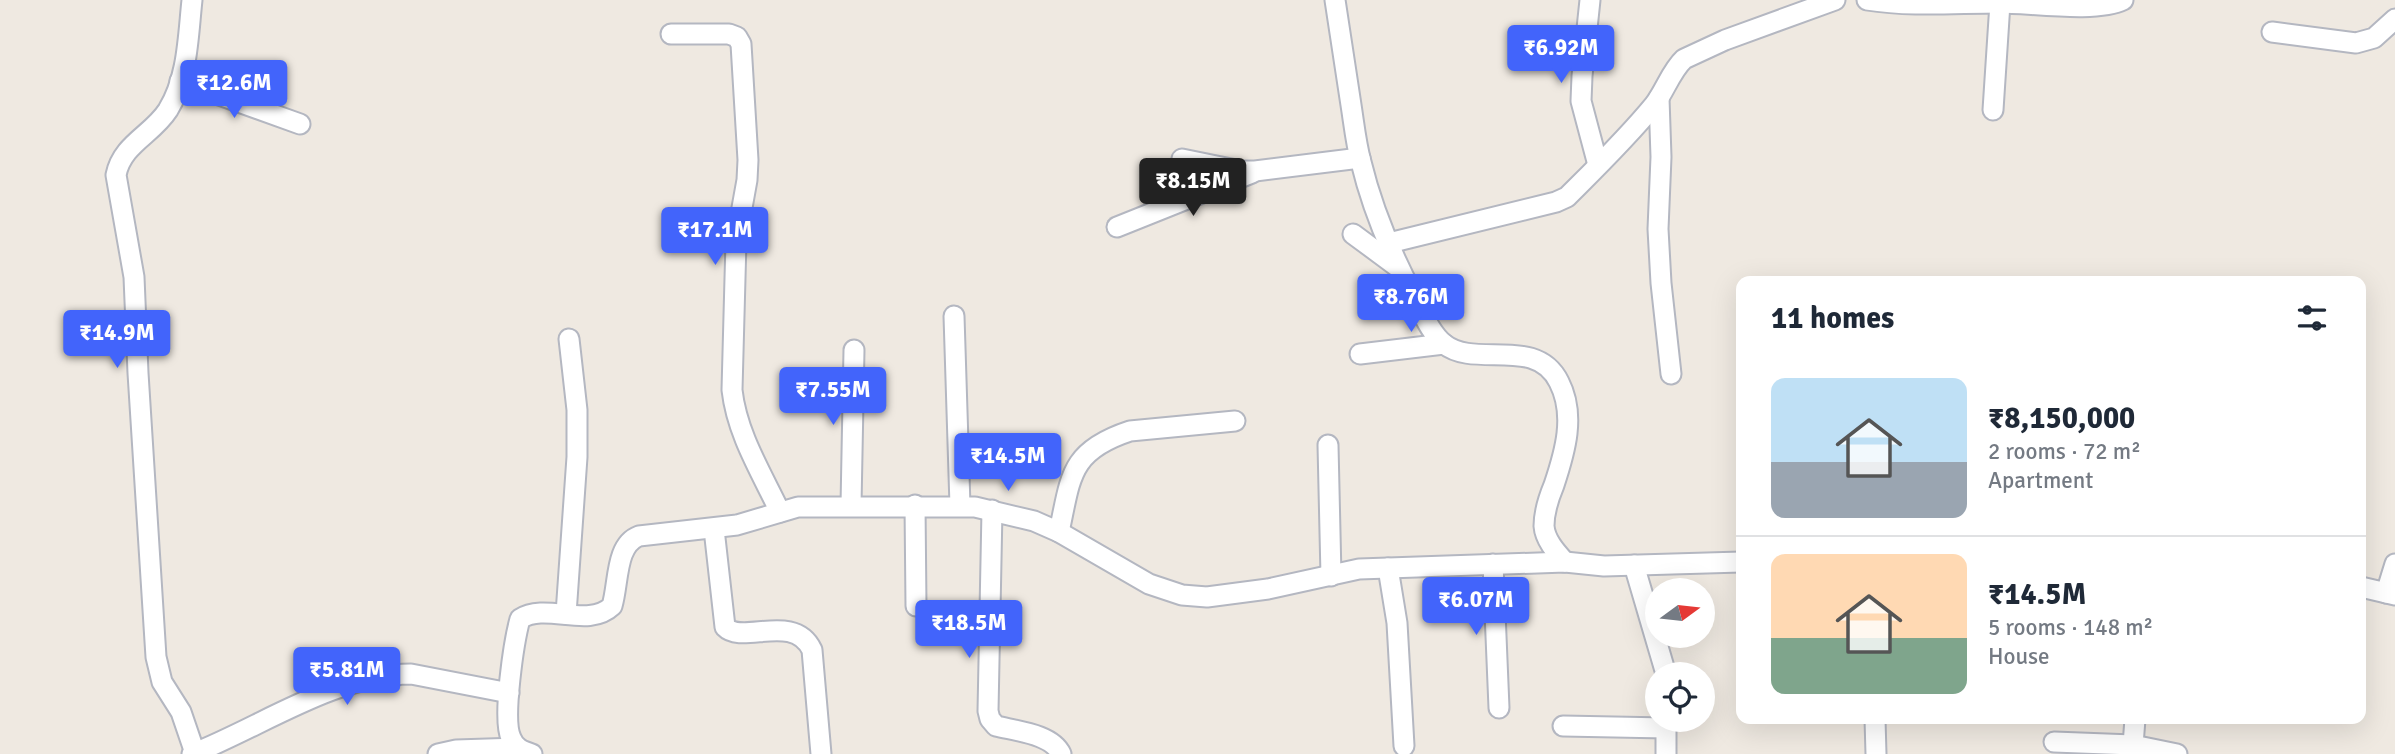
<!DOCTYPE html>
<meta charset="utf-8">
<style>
:root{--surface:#fff;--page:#f6f6f7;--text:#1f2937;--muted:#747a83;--line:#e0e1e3;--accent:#4264fb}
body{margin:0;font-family:Signika,sans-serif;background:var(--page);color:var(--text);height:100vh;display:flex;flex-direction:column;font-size:26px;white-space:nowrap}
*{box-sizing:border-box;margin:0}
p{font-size:23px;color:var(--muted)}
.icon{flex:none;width:38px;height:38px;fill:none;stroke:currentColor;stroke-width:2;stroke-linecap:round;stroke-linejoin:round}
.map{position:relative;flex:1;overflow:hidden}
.drawer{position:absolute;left:1736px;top:276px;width:630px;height:448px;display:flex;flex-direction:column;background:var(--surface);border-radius:14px;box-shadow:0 7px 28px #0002}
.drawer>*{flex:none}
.needle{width:46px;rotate:75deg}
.fabs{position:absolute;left:1645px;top:578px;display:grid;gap:14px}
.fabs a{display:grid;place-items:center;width:70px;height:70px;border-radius:50%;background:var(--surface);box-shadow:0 7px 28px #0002;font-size:35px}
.price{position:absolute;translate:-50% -60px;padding:0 16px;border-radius:7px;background:var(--accent);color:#fff;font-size:23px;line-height:46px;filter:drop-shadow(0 2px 4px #0008)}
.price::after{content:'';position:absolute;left:50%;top:42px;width:21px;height:16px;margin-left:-10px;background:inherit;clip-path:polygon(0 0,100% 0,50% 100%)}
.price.active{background:#222;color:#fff}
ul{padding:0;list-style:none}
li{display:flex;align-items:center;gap:21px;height:175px;padding:0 35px}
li+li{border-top:2px solid var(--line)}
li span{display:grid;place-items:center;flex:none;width:196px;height:140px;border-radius:14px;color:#555}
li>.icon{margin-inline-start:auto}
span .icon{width:84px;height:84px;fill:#fffc;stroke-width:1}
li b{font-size:30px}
h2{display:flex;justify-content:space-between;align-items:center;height:84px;padding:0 35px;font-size:30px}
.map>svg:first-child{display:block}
</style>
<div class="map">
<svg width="2395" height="754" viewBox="0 0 2395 754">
<rect width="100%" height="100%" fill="#efe9e1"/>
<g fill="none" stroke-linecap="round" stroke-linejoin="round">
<g stroke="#b4b7c1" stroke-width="23">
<g id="street">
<path d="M192,0C188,37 188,77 168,110C152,135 122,144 116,175L134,277L138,373L156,657L162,682L181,712L195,753"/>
<path d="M1335,0C1340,35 1346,70 1351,105C1354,124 1356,144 1361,162C1372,208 1391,253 1413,295C1422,311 1430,333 1444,344C1475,369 1536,335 1559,382C1576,415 1565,452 1554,485C1549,497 1544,512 1544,526C1545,540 1556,552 1565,562"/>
<polyline points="1590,0 1582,76 1581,101 1598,165"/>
<path d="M1867,0C1912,7 1955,3 2000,3C2031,3 2097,13 2123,0"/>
<polyline points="2272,32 2356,43 2374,38 2395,19"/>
<path d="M671,34H729L737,37L741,44L748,160L747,180L736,241L732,390C737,434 761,472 780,512"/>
<polyline points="180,81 300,124"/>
<polyline points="1659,98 1661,157 1658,229 1661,283 1671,374"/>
<polyline points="1993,110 2000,3"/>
<polyline points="1182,159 1241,171 1255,171 1360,158"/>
<polyline points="1117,227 1252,173"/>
<polyline points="1353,234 1399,268"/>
<path d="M1389,243L1556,202L1567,197C1597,167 1627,138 1654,105C1665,91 1671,71 1684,59L1725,40L1835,0"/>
<polyline points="954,316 960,506"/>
<polyline points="1360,354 1444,344"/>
<polyline points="1328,445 1331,576"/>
<polyline points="851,505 854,350"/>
<polyline points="915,505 916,606"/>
<path d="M992,510L988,711L990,719L996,726C1016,731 1052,734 1061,754"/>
<path d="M714,529L725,627C742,645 794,612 812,650L821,754"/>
<path d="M1059,532C1071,477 1069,451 1130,431L1235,421"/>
<polyline points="1493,564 1499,708"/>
<polyline points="1634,565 1666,674"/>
<polyline points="1388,568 1397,623 1404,746"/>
<polyline points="2361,587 2395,595"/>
<polyline points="2386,593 2395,564"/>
<polyline points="566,614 577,457 577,410 569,339"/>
<polyline points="1875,719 1876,754"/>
<polyline points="1563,726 1666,728"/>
<polyline points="2054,742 2133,745 2177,754"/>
<polyline points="2133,745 2135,719"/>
<path d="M192,754C263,726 333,675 411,674L509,693"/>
<polyline points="438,754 456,750 517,748"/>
<path d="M532,754C522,751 515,748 511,738C502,719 514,641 520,619C546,602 588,629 612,606C619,583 615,545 639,536L737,525L798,507H975L1034,521L1059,532L1149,584L1182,595L1207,597L1268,589L1359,569L1565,562L1604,566L1741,562"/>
<polyline points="1666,754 1666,719"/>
</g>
</g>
<use href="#street" stroke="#fff" stroke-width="19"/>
</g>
</svg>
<div class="fabs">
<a><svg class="needle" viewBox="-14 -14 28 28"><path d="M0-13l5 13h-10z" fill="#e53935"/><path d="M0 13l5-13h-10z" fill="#747a83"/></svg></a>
<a><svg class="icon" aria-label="locate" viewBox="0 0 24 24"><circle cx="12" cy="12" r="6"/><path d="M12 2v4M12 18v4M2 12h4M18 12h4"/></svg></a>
</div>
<b class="price" style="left:1561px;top:85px">₹6.92M</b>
<b class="price" style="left:234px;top:120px">₹12.6M</b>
<b class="price active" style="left:1193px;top:218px">₹8.15M</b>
<b class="price" style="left:715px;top:267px">₹17.1M</b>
<b class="price" style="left:1411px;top:334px">₹8.76M</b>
<b class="price" style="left:117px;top:370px">₹14.9M</b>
<b class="price" style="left:833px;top:427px">₹7.55M</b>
<b class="price" style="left:1008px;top:493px">₹14.5M</b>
<b class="price" style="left:1476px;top:637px">₹6.07M</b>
<b class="price" style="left:969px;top:660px">₹18.5M</b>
<b class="price" style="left:347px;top:707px">₹5.81M</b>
<section class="drawer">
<h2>11 homes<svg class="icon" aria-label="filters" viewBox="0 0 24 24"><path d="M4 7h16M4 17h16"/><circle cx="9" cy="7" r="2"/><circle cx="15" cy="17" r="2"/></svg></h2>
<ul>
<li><span style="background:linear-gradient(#bfe0f5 60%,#9aa5b1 0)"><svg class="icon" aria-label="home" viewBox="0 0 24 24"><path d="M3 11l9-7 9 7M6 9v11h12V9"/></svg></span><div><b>₹8,150,000</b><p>2 rooms · 72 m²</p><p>Apartment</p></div></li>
<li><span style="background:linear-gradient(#ffd9b3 60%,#7fa58c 0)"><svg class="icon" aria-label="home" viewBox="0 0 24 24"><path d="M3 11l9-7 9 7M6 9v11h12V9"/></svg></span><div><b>₹14.5M</b><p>5 rooms · 148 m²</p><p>House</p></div></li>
</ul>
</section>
</div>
